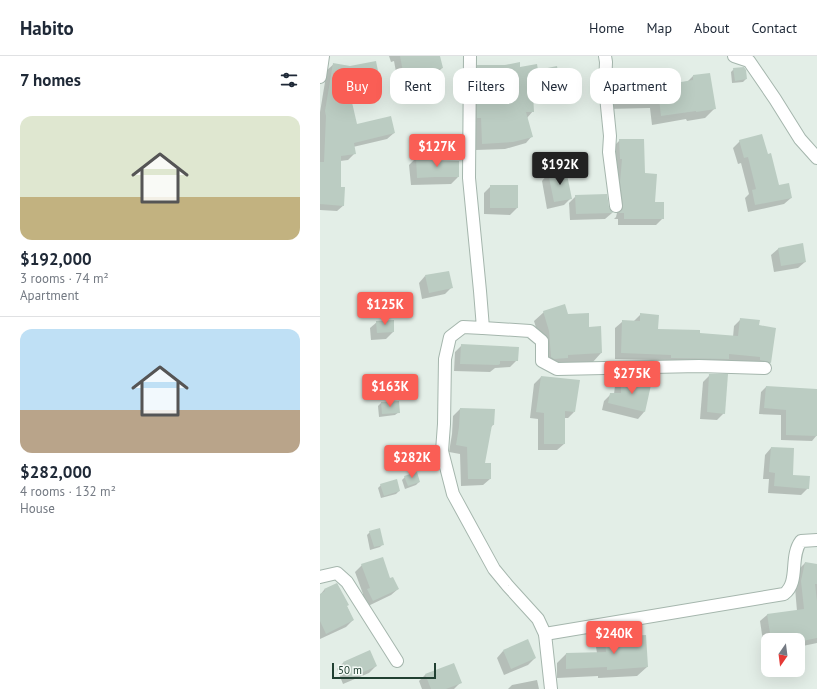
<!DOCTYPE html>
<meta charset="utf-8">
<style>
:root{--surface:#fff;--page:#f6f6f7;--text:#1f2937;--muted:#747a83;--line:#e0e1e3;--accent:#fa5e55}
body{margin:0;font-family:"PT Sans",sans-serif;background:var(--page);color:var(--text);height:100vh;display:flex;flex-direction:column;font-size:15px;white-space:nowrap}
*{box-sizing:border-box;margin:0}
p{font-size:13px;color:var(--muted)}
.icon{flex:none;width:22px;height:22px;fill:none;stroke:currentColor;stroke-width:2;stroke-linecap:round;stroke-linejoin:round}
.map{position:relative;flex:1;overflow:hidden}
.details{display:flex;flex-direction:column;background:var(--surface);width:320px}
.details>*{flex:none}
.banner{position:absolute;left:12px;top:12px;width:380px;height:36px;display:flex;gap:8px}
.needle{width:26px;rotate:194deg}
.controls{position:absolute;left:441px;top:577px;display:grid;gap:8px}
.controls a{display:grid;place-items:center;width:44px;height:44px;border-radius:8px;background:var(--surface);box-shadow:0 4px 16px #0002;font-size:20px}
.scale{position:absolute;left:12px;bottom:10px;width:104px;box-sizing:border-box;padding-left:4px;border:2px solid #214032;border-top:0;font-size:11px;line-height:14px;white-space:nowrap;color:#214032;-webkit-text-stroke:3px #f4faf6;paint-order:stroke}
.price{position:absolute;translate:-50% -34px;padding:0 9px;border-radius:4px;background:var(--accent);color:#fff;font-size:13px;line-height:26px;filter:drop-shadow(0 1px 2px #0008)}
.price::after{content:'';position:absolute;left:50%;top:24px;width:12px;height:9px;margin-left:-6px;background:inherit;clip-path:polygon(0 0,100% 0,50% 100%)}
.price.active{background:#222;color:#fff}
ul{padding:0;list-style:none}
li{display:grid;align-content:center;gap:8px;height:212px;padding:0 20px}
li+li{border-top:1px solid var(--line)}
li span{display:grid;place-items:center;height:124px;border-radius:12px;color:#555}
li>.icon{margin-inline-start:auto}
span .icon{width:72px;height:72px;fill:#fffc;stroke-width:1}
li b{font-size:17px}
h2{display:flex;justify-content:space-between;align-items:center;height:48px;padding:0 20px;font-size:17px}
.chip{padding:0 14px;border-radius:12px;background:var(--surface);box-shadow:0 4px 16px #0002;font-size:14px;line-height:36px}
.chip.active{background:var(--accent);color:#fff}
header{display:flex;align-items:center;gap:24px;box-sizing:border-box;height:56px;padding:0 20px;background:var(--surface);border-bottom:1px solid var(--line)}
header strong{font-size:19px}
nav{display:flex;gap:22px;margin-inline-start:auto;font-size:14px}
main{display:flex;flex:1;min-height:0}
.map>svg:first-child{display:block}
</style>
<header>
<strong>Habito</strong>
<nav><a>Home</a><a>Map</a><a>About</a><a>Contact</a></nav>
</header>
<main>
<section class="details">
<h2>7 homes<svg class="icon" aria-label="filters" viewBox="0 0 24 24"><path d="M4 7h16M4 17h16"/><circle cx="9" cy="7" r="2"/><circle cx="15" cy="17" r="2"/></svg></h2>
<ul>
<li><span style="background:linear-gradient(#dfe7d0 65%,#c2b280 0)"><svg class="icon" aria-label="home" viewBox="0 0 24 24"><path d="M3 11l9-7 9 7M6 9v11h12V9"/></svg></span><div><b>$192,000</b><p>3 rooms · 74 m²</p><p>Apartment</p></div></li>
<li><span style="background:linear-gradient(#bfe0f5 65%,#b9a48a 0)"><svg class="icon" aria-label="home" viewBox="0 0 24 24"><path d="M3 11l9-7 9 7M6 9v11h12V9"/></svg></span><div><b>$282,000</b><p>4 rooms · 132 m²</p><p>House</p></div></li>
</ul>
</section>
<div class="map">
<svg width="497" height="633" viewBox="0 0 497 633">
<rect width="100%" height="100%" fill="#e3eee7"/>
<g fill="#0003">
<polygon points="69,0 119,0 122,12 116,18 101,21 102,29 96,35 80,38 74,5 71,6"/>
<polygon points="14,8 61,35 55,41 31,46 36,69 74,77 67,83 33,91 34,98 28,104 20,105 20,132 24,149 17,155 0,154 0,56 7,14"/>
<polygon points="158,10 199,12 217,15 240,33 233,39 212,43 213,55 207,62 212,80 206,87 185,93 156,94 151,16"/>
<polygon points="414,13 426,23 423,26 412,27 411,16"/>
<polygon points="295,15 324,33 367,26 373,20 395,52 385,62 367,65 366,63 332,69 330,52 287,53 286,24"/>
<polygon points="300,84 324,118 334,147 343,162 336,169 298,169 298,163 294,163 296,161 297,157 294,134 293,91"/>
<polygon points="420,85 447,99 458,130 471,142 464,148 428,156 425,142 429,138 421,107 418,108 413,92"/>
<polygon points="96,102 105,102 106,105 138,121 131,128 91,129 89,109"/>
<polygon points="228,118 251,142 244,149 227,153 222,125"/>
<polygon points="171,130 197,152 190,159 164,158 164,137"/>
<polygon points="256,140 288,152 292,157 285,163 250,164 249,147"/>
<polygon points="482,189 485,206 478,212 454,216 451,199 458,193"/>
<polygon points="105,220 132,231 125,238 102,243 99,227"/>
<polygon points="224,256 248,259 268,272 281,297 272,307 224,312 220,285 214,265"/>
<polygon points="321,258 337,274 413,281 414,270 421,263 438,270 455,273 450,307 443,313 331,304 295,303 295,272 302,266 313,266"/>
<polygon points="73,265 73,276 66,283 51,284 50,272 57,266"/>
<polygon points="142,289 197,304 190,311 175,312 170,316 134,315 135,296"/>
<polygon points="390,319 404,357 397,364 380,363 383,326"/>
<polygon points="221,321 254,356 248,362 244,362 244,388 237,394 218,394 218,363 210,362 214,328"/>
<polygon points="301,323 330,330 324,356 318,363 282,354 284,345 291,338 294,338 295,330"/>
<polygon points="446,331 497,334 497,379 492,385 461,384 461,359 439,358 441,336"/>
<polygon points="61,347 79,356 75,359 59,361 58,350"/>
<polygon points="140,353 174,354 173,369 170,372 164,408 170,423 163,429 141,430 140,398 129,396 132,378 133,360"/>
<polygon points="451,392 472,420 488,432 481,439 448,437 449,423 443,423 445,399"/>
<polygon points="85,421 99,426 96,429 85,433 82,424"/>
<polygon points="61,429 79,435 76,438 61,442 58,432"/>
<polygon points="50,476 63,488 60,491 50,494 47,479"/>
<polygon points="485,507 497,509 497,587 478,591 478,584 448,584 448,592 444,592 440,565 447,559 477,555 475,532 478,514"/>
<polygon points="42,509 69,524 78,533 71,539 46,551 41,540 43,538 35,516"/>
<polygon points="17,528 33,564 26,571 0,583 0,539 4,534"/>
<polygon points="286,582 327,611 317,620 278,622 278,620 237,622 237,607 246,598 277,597 276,591"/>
<polygon points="183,595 215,602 208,609 184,619 177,602"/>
<polygon points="23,607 56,610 49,617 23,628 17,613"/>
<polygon points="105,619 141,626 134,633 102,633 99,625"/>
<polygon points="217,624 219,633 188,633 192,629"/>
</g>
<g fill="#bbccc2">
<polygon points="80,0 120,0 123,12 101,17 103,29 86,32"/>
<polygon points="56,5 62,35 31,42 37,68 71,60 75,77 34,87 36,98 21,100 21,131 25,131 24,150 0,148 0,106 4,106 6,60 5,55 13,7 30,10"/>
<polygon points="200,6 200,11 217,8 218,14 237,10 241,33 213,37 214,56 206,56 213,81 193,86 162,88 161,62 157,62 157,9 185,9"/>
<polygon points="424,11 426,14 427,23 415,25 413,12"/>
<polygon points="324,13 325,32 373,24 373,19 390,17 396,53 376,56 376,55 341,60 339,43 296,44 295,14"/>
<polygon points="442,78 448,98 451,97 459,129 469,127 472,142 435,149 432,134 436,133 428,101 424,102 419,84"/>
<polygon points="299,83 324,83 325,117 337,118 335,146 344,146 344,163 304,163 304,157 299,157 303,153 303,149 300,126 302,103 300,103"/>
<polygon points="106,100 107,104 139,105 139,121 115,121 97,122 96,101"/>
<polygon points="246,114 252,143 234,146 228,117"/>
<rect x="170" y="129" width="28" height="23"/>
<polygon points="287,138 289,151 293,157 256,158 255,139"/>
<polygon points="483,187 486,206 461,210 458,192"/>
<polygon points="129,215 133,232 109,237 105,219"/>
<polygon points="245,248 248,258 269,257 269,271 281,270 282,297 248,299 248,302 234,303 231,301 229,275 223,255"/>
<polygon points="320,257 339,259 338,273 380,274 380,277 418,280 420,262 440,264 439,269 456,272 451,307 446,305 440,304 440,301 409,298 409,303 351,302 351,299 301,297 302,264 320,265"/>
<polygon points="74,264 74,276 57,277 56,265"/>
<polygon points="141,288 199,291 198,305 180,305 180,308 178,309 140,308"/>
<polygon points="389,318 408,318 405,358 387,356"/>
<polygon points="221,320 260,324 255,356 245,355 245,388 224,388 224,357 216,356"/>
<polygon points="301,322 331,329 325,356 288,347 290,337 301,337"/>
<polygon points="446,330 497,333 497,380 466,379 466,354 444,352"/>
<polygon points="79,345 80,357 62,358 61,346"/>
<polygon points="140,352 175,353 174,369 172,369 165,407 171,407 171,423 148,423 147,391 136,389 139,371"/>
<polygon points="451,391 474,392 473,419 490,420 489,433 454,430 455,417 449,416"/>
<polygon points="97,416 100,426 88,430 84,420"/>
<polygon points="77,423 80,435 64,440 60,428"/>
<polygon points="60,472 64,489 54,491 49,475"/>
<polygon points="63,501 70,522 73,521 79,533 53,545 47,533 50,532 41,508"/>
<polygon points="485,506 497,508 497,528 495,528 497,545 497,582 478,586 478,582 451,584 447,558 484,553 481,525"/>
<polygon points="17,527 29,549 27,550 34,564 6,578 0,565 0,538 5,535 4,533"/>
<polygon points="326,579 328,611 287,614 287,611 246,613 246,597 286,596 285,581"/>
<polygon points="208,583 216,602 191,613 183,594"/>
<polygon points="50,594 57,610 30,622 23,606"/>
<polygon points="134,607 142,627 126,633 111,633 105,618"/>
</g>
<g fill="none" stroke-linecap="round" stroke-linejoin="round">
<g stroke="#a5b6ad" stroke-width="14">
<g id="street">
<polyline points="150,0 149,122 160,235 163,272 143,271 130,281 125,303 124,368 122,395 133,438 174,513 188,530 218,563 225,578 231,633"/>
<polyline points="285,0 286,6 285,30 290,80 289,96 296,150"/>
<polyline points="414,0 429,5 455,43 480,83 497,102"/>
<polyline points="0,21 3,0"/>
<polyline points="163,272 210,275 222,285 222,305 237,313 379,310 445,312"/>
<polyline points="0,521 17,517 27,526 77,605"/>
<path d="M225,578L464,538C480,526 469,501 481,485L497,484"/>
</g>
</g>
<use href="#street" stroke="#fff" stroke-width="12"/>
</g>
</svg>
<div class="controls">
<a><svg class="needle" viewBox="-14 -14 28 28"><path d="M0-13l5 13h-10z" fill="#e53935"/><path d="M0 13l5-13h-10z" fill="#747a83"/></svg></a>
</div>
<div class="scale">50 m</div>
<b class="price" style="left:117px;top:112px">$127K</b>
<b class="price active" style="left:240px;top:130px">$192K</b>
<b class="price" style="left:65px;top:270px">$125K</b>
<b class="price" style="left:312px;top:339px">$275K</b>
<b class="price" style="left:70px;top:352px">$163K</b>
<b class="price" style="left:92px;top:423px">$282K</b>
<b class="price" style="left:294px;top:599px">$240K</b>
<div class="banner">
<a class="chip active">Buy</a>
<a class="chip">Rent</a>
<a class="chip">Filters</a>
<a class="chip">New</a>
<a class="chip">Apartment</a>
</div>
</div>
</main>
